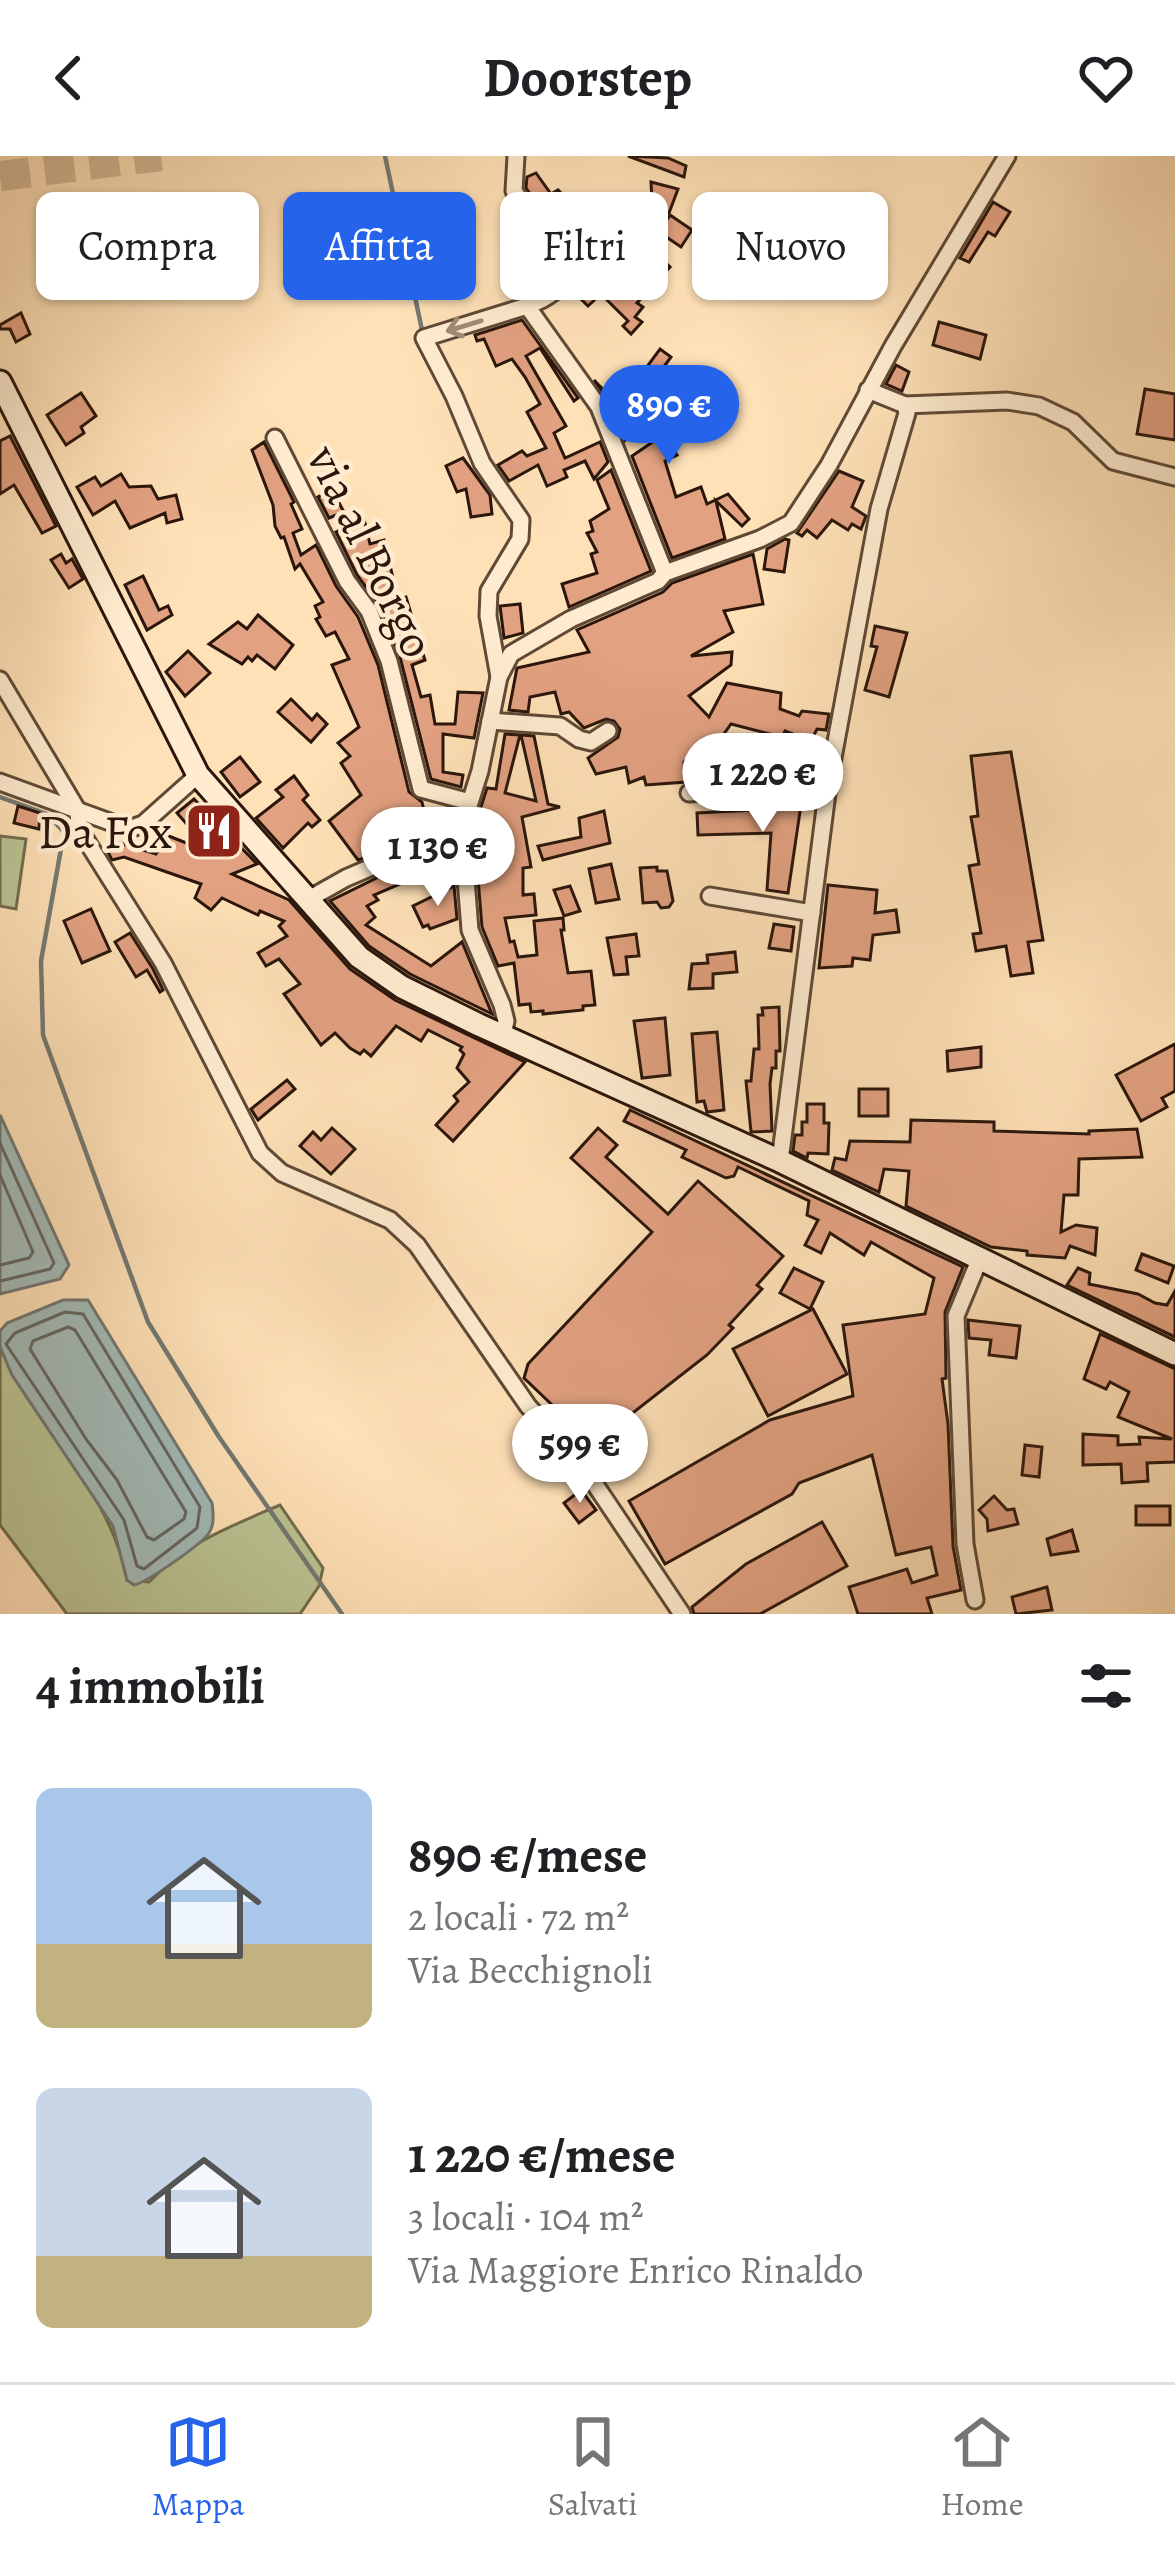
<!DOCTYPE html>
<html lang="it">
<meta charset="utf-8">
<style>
:root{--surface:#fff;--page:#f6f6f6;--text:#202124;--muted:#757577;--line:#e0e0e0;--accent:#2563eb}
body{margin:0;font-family:Alegreya,serif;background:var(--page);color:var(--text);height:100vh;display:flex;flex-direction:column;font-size:45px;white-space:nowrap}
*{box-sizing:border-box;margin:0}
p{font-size:39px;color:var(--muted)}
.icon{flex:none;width:66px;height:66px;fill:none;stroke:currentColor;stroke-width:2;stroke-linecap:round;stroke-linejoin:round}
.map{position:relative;height:1458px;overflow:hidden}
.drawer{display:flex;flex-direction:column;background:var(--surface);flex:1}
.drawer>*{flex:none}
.hud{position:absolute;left:36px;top:36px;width:1104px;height:108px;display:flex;gap:24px}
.price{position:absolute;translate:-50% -102px;padding:0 27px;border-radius:42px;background:#fff;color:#222;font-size:39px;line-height:78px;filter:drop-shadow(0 3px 6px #0008)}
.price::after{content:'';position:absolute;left:50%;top:72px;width:36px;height:27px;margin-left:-18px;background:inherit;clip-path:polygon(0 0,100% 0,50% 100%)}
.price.current{background:var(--accent);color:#fff}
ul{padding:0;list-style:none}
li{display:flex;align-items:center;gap:36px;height:300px;padding:0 36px}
li span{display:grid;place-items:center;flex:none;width:336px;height:240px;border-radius:18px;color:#555}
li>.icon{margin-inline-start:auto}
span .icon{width:144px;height:144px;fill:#fffc;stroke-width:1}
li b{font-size:51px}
h2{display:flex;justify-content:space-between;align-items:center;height:144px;padding:0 36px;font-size:51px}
.tag{padding:0 42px;border-radius:18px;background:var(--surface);box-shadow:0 3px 9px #0004;font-size:42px;line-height:108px}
.tag.current{background:var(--accent);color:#fff}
header{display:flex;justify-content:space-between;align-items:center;height:156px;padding:0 36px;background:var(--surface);font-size:54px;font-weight:600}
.tab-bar{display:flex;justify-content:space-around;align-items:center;height:168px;border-top:3px solid var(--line);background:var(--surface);font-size:33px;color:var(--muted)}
.tab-bar a{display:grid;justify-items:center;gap:6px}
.tab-bar .current{color:var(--accent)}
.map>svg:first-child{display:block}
</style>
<header><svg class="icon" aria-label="back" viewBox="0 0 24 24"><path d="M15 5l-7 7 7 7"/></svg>Doorstep<svg class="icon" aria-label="heart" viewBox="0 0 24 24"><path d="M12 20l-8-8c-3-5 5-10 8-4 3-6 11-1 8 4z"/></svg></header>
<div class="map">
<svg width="1175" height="1458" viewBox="0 0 1175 1458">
<rect width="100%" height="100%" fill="#ffe1b7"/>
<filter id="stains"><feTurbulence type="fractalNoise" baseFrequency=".00167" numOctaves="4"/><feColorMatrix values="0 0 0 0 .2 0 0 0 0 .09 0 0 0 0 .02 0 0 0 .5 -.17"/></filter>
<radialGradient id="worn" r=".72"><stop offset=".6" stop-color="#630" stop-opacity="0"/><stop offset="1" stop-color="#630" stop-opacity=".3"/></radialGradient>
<g fill="#bbc493" stroke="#726d4f" stroke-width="3">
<polygon points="0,680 26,683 16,753 0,750"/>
<path d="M0,1191C35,1273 111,1334 127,1424L149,1426C186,1387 231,1370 280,1349L323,1412L319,1430L300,1458H67L0,1369Z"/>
</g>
<g fill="#a3bbb8" stroke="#737973" stroke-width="3">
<polygon points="0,959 69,1109 60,1123 0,1138"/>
<path d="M63,1144H88L212,1347C213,1356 215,1368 209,1377C202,1388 146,1427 134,1429L127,1424L113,1370L12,1219L0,1191V1175L7,1167Z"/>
</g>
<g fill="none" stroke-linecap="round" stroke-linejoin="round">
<g stroke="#666862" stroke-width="3">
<polyline points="0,987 54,1107 50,1113 0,1125"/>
<polyline points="0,1019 33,1096 29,1102 0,1109"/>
<polygon points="65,1156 83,1158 200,1351 197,1372 144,1413 137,1410 124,1364 6,1188 15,1177"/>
<polygon points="68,1171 75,1174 186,1356 184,1363 154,1384 147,1381 117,1324 86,1283 30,1193 33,1185"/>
</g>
<g stroke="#737973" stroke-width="4.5">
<polyline points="385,0 422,174"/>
<polyline points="0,641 47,658 64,676 41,805 43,879 148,1166 219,1281 342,1458"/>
</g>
</g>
<g fill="#e2a181" stroke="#2a160b" stroke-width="3">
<polygon points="628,0 668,2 686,10 684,21"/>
<polygon points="536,17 551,38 558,34 581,58 566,71 590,99 605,88 616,96 635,82 657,109 662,103 670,111 637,147 643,151 635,161 642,166 631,178 623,170 628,165 601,138 588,150 579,141 585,136 576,125 578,106 526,32 527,21"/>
<polygon points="651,26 678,33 669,57 652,46"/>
<polygon points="993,46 1010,56 995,80 988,76 969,106 960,102"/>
<polygon points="670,59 692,74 681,91 659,76"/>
<polygon points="21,157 30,178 16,186 10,173 0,173 0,169"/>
<polygon points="522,164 578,242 574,245 540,192 526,200 566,270 554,277 565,302 600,286 608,306 594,323 585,305 564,314 567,321 547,330 538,309 509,325 498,309 522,295 527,300 546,292 527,256 540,248 525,221 512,203 496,210 484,183 477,185 475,179"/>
<polygon points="939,166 986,179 980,203 933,189"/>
<polygon points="660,193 671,201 649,231 668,254 677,245 693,262 669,285 677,299 665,305 676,341 701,331 707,348 728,338 749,363 742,370 716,345 725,383 672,402 632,300 657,283 640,266 625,284 610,246 594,224 613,244 632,231"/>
<polygon points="896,209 909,216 902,235 886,228"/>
<polygon points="1145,233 1175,238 1175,284 1137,278"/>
<polygon points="81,237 96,260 81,271 84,277 66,289 47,259"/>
<polygon points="10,280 56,370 42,377 14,329 0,338 0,285"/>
<polygon points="264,286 294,346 291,348 302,373 293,377 301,399 316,389 336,430 358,461 378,509 409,636 422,646 430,681 423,685 358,704 329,665 361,639 341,607 350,600 338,587 359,571 332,509 349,503 335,476 326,480 316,463 320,461 315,450 323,446 300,408 295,413 284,381 281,382 275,370 273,349 252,294"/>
<polygon points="463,302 490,339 492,358 471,361 466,333 457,336 446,310"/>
<polygon points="611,314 651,415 569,451 562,428 597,417 591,398 597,396 587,377 593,375 590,365 609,353 597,324"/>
<polygon points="839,315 863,325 852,351 866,360 861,373 852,368 848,374 832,364 817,382 807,374 802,380 797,377"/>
<polygon points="121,318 129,331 151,330 158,343 176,339 182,363 167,367 165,357 130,372 115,345 93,359 77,331 95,321 101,330"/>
<polygon points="332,334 344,356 329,362 318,341"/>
<polygon points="364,363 370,388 384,384 398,443 406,441 425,504 412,509 421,541 430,539 435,568 455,568 458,536 483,537 474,582 443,578 443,616 463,619 461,631 431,623 400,501 380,450 357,419 336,376"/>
<polygon points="785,383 789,384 784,416 764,413 767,393"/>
<polygon points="61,398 66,407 72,403 83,423 69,432 51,404"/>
<polygon points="753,398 763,448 724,455 733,476 691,500 732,496 731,509 689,540 709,561 727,527 781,537 780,553 799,560 802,555 829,558 826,574 817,573 811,585 785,575 777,593 766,588 770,578 731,568 714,592 694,596 684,606 686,626 646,629 644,621 629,627 626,611 596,618 588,602 618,581 620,573 614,565 606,563 584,572 569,556 561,558 555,536 530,541 528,556 509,554 517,512 589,496 577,474 663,436 672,427"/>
<polygon points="143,420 159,454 168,450 172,459 147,474 125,429"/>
<polygon points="520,448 523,477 504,482 500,450"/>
<polygon points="258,459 293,489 275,513 257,499 252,505 248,501 242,508 209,488 238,466 247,473"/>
<polygon points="875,470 907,477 889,541 865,534 877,491 871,490"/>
<polygon points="188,495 210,517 185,540 166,516"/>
<polygon points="291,543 312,564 317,558 327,568 311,586 278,556"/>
<polygon points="505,578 520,579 505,637 536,645 521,579 534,580 548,648 560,651 522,661 531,711 523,712 523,739 534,738 536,759 505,762 510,786 514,785 518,801 537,799 534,765 563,762 564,774 561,774 568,817 591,815 595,849 583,850 583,854 543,858 543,855 531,856 530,848 519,849 514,807 498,810 482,771 474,673 487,632 496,633"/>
<polygon points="1011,596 1043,784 1028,786 1033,817 1011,820 1006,790 976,795 973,778 981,777 969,710 979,708 971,661 978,660 971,600"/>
<polygon points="240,601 260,626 240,641 221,616"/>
<polygon points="294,620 308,639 303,644 320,664 312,671 308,667 283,692 256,662 283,641 276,634"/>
<polygon points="802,642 788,737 767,734 771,677 698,679 697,657 776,653 777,644"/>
<polygon points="194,643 257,708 232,718 289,744 350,813 395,844 525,906 453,985 436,969 458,945 454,940 469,926 457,912 464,898 460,894 462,891 428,874 421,885 396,870 371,900 364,894 360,898 350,892 335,877 321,889 284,838 300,828 279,803 266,810 258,797 287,780 279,770 284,765 260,755 258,759 222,742 211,754 195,742 201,728 124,701 112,704 108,696 110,684 156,698 166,679 212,697 177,657"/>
<polygon points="18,650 40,657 39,673 14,667"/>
<polygon points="604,655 610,687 543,704 538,690 581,681 579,662"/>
<polygon points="611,708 619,743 596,747 589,713"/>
<polygon points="657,711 657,715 667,715 673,745 669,751 661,752 657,746 643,747 640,712"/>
<polygon points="403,714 407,725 374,739 378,744 367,750 375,761 366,769 431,810 462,786 492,858 410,818 369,790 330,745 385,718"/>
<polygon points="828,729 877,734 875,757 896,754 899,776 873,779 870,804 853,802 852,810 819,812"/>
<polygon points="454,730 457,763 430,773 428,769 423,771 413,750"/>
<polygon points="570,730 580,755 564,760 554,734"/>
<polygon points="91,753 110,795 82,807 64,765"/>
<polygon points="774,768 794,771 791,795 769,792"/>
<polygon points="130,777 153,813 163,834 160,836 147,814 136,821 115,786"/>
<polygon points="636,778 639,800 626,801 628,818 614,819 607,782"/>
<polygon points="735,796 737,816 713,818 713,832 689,833 692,808 708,807 707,799"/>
<polygon points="779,851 780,895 776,895 776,912 772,912 770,928 772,975 751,976 746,925 751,925 754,893 759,893 758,859 763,859 762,852"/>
<polygon points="665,862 670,919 642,922 634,865"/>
<polygon points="717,876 724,954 707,956 704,945 697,946 692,878"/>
<polygon points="1175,888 1175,935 1162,942 1167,951 1141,965 1116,919"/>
<polygon points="981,891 981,911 948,915 947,895"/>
<polygon points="287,924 295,933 258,964 251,953"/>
<rect x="859" y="933" width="29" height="27"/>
<polygon points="807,948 824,948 824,967 829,967 828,998 808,997 807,1002 793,995 795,979 802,979 802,966 807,966"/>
<polygon points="630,954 963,1111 945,1156 946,1222 942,1223 948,1268 953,1390 961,1434 927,1442 932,1458 858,1458 849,1431 907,1413 912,1427 937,1419 931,1391 896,1399 872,1299 799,1327 792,1338 665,1408 629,1345 770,1264 853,1240 843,1169 925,1158 934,1122 871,1086 864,1099 830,1077 821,1097 805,1089 818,1064 807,1059 809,1045 738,1011 734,1020 726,1022 682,1001 686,994 624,965"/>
<polygon points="911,964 994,966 994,975 1089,978 1089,975 1137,973 1142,1001 1079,1003 1078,1039 1064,1039 1061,1076 1076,1069 1097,1072 1095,1099 1070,1090 1065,1102 1027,1099 1027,1095 991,1091 906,1050 909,1015 884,1013 879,1036 832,1014 835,1002 846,1004 850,985 910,986"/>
<polygon points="332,972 355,993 331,1018 300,990 313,976 321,984"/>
<polygon points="598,972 617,989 606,1001 668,1058 698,1025 783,1100 757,1129 762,1133 729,1169 733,1172 707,1199 593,1288 524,1222 528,1208 652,1076 571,1002"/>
<polygon points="1142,1098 1174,1110 1168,1127 1136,1114"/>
<polygon points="794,1112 823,1126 810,1153 780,1137"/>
<polygon points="1078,1112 1090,1117 1089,1128 1138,1138 1155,1147 1167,1149 1175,1135 1175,1181 1067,1129"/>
<polygon points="813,1153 847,1218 768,1260 733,1193"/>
<polygon points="968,1164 1020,1170 1016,1202 989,1199 991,1184 969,1182"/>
<polygon points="1100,1178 1175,1213 1175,1306 1147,1307 1148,1325 1122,1327 1121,1308 1083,1309 1083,1278 1118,1280 1118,1289 1140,1288 1139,1281 1172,1283 1118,1261 1129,1236 1110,1226 1106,1233 1084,1223"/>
<polygon points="1025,1289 1042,1291 1039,1321 1022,1319"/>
<polygon points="581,1334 596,1354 579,1367 564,1347"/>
<polygon points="994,1340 1007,1354 1014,1353 1018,1368 988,1375 987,1363 979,1354"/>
<rect x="1136" y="1350" width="34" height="19"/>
<polygon points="822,1366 847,1410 760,1458 694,1458 692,1451 746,1408"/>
<polygon points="1072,1374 1078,1395 1051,1399 1047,1383"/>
<polygon points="1047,1431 1052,1454 1016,1458 1012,1441"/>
</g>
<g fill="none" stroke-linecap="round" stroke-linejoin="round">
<polyline stroke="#d4b895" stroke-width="30" stroke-dasharray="30 15" stroke-linecap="butt" points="0,20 161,0"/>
<g stroke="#5f4936" stroke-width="21">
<g id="minor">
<path d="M516,0L514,35L568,112C563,134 546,143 527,150"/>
<polyline points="905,249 1007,245 1039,250 1073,266 1113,305 1175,321"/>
<polyline points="275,282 347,425 369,455 389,505 421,633 470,646"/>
<polyline points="499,521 511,498 571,463 658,425 665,417 760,383 791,367 829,309 893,190 1007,0"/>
<polyline points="0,524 78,655 79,673 163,807 260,997 282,1017 390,1064 417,1089 528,1250 584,1312 682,1458"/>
<polyline points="490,565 560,570 579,583 591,586 608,575"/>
<polyline points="0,626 129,673 143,668 198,619"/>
<polyline points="689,637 828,629"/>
<polyline points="710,740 812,757"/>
<polyline points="307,744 346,722 381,707 428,696 462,676"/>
<polyline points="503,879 506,865 502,849 470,774 462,672 480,615 499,521 488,460 489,435 520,383 521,364 482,307 454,240 424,182 527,150 599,251 665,417"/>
<polyline points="780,1005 828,629 879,353 907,257 905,249 868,234"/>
<polyline points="975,1444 965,1388 956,1160 980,1102"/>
</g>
</g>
<g stroke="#2a160b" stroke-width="27">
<polyline id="secondary" points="0,226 198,619 359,801 402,831 479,869 780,1005 1175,1198"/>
</g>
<use href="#minor" stroke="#ffecd0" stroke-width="15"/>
<use href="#secondary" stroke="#ffecd0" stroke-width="21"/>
</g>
<defs><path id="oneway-shaft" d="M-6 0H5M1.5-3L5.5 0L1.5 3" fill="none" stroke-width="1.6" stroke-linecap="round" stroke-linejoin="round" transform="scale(3)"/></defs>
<use stroke="#9f8c77" href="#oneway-shaft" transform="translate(464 170) rotate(163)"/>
<defs>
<g id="restaurant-square" transform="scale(3)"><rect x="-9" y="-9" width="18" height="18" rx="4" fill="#8f2418" stroke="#ffecd0"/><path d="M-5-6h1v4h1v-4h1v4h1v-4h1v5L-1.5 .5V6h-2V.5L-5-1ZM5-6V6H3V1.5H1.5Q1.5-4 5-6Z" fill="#fff"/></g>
</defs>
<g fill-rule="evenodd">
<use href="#restaurant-square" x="214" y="675"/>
</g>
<g text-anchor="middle" stroke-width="9" stroke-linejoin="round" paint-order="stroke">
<g font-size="48" fill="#2a160b" stroke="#ffecd0">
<text transform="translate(372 395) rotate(64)" y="17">via al Borgo</text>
</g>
<g font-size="48" fill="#2a160b" stroke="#ffecd0" text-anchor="end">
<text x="172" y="692">Da Fox</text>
</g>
</g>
<rect width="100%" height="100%" filter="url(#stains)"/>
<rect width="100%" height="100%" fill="url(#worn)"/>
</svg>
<b class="price current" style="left:669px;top:311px">890 €</b>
<b class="price" style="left:763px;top:679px">1 220 €</b>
<b class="price" style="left:438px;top:753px">1 130 €</b>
<b class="price" style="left:580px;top:1350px">599 €</b>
<div class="hud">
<a class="tag">Compra</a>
<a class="tag current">Affitta</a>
<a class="tag">Filtri</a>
<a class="tag">Nuovo</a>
</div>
</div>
<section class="drawer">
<h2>4 immobili<svg class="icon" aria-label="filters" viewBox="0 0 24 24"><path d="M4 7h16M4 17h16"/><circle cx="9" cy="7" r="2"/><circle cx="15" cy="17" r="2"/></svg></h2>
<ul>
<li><span style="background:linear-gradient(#a9c7e8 65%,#c2b280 0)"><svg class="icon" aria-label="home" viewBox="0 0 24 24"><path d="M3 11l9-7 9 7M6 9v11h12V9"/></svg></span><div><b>890 €/mese</b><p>2 locali · 72 m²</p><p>Via Becchignoli</p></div></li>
<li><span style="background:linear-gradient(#c9d6e8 70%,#c2b280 0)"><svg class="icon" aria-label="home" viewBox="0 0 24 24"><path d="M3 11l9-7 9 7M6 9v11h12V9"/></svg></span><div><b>1 220 €/mese</b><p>3 locali · 104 m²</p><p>Via Maggiore Enrico Rinaldo</p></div></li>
</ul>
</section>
<nav class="tab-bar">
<a class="current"><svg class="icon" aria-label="map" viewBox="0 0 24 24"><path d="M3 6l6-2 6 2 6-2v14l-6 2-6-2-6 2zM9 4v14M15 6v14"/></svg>Mappa</a>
<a><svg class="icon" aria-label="saved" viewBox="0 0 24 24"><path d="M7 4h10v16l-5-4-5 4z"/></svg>Salvati</a>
<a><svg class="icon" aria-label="home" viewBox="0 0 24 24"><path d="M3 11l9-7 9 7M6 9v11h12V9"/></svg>Home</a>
</nav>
